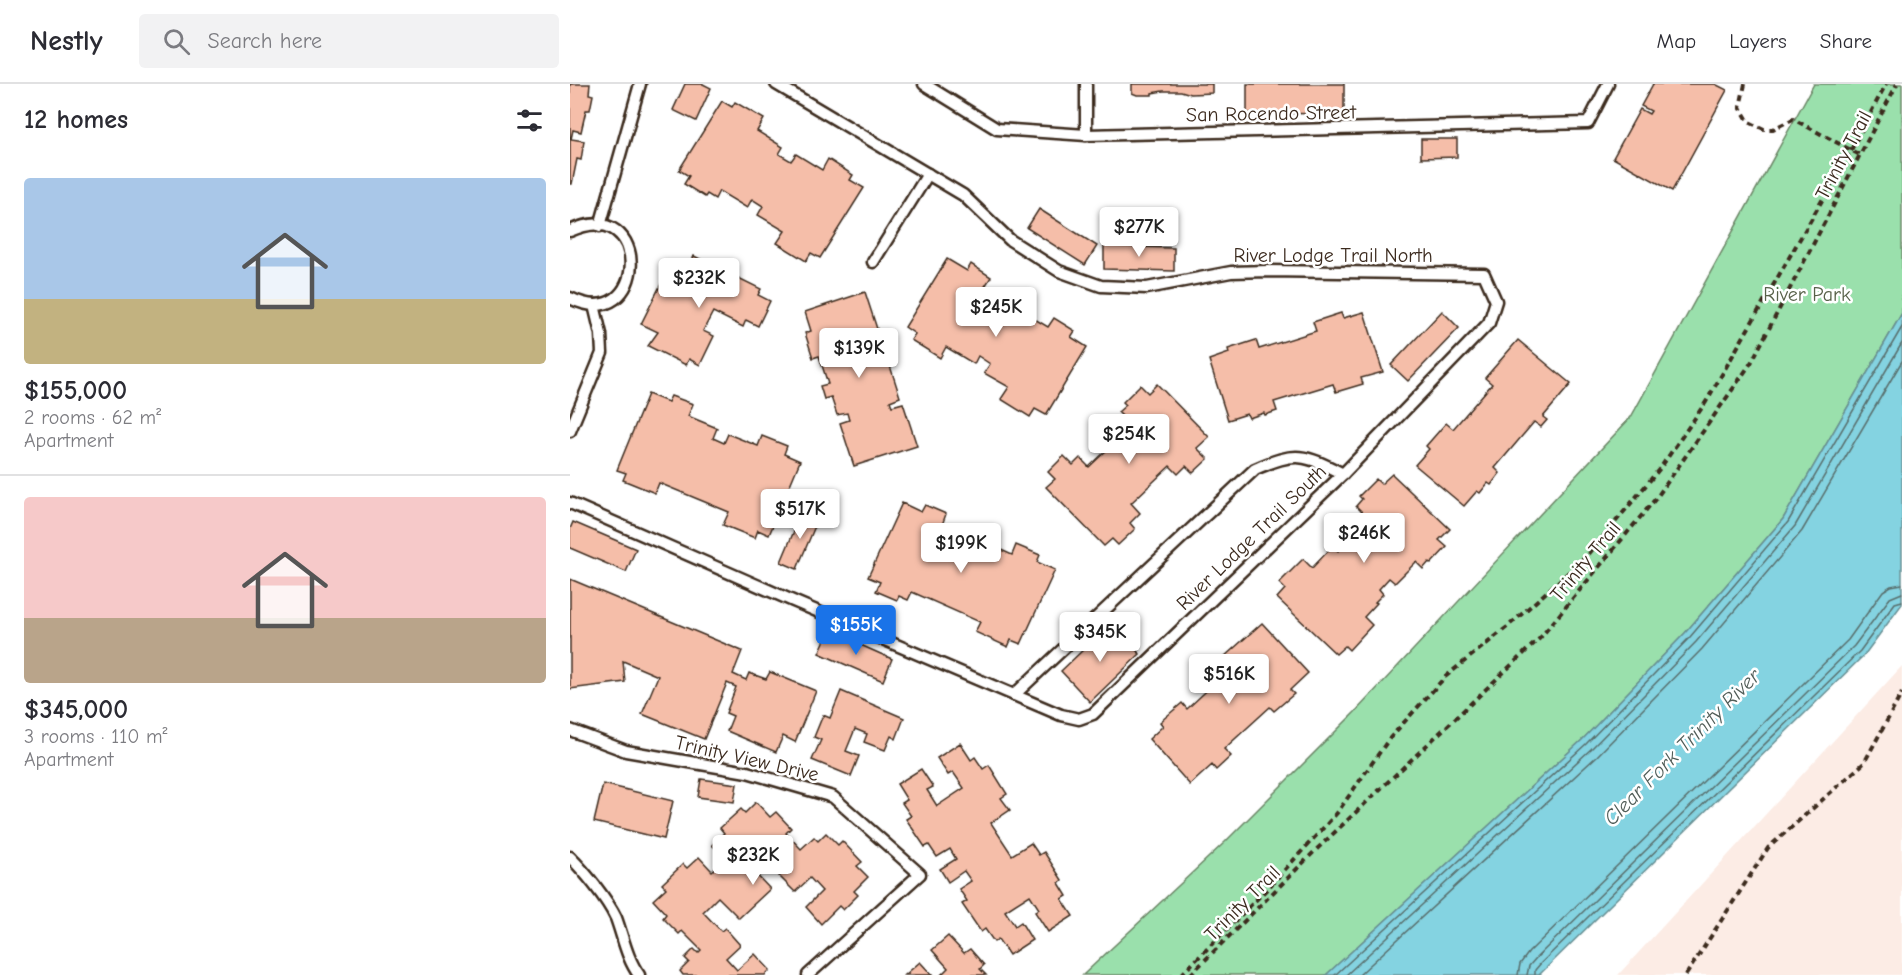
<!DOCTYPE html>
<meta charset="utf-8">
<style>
:root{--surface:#fff;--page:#f2f2f3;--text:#2b2b33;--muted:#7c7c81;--line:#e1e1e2;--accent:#1a73e8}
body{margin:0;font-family:"Comic Neue",sans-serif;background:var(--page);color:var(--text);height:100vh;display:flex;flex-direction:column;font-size:22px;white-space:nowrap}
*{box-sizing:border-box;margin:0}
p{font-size:20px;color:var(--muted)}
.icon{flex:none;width:33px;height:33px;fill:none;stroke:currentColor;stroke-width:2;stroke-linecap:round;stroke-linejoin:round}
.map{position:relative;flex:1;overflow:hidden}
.details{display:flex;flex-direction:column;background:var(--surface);width:570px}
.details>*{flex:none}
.price{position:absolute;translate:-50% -51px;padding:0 14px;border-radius:6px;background:#fff;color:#222;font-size:20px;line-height:39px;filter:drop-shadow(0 2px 3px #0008)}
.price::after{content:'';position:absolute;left:50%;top:36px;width:18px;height:14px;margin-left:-9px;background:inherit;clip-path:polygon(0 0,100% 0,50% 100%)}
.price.on{background:var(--accent);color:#fff}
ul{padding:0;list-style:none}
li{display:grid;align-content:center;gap:12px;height:318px;padding:0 24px}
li+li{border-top:2px solid var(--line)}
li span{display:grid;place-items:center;height:186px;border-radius:6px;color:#555}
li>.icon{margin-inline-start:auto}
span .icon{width:108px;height:108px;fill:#fffc;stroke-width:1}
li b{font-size:26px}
h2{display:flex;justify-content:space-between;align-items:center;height:72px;padding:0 24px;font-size:26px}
header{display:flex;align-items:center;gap:36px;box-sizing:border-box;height:84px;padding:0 30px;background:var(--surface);border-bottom:2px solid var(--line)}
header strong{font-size:28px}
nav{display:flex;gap:33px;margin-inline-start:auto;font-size:21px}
.search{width:420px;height:54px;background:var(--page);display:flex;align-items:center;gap:15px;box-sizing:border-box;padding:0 21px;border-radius:6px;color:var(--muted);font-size:22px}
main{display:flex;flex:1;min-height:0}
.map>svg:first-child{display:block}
</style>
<header>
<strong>Nestly</strong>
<div class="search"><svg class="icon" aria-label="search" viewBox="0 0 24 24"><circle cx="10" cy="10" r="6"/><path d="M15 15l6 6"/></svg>Search here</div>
<nav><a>Map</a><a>Layers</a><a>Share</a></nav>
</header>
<main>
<section class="details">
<h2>12 homes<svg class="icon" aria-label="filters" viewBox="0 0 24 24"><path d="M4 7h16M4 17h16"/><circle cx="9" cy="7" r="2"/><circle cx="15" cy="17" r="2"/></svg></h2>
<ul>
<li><span style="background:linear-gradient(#a9c7e8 65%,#c2b280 0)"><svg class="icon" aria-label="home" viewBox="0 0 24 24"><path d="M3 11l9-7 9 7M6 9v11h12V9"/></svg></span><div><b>$155,000</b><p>2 rooms · 62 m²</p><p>Apartment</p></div></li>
<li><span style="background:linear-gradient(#f6c9c9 65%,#b9a48a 0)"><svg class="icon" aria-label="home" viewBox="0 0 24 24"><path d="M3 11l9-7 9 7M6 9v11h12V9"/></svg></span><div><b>$345,000</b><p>3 rooms · 110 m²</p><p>Apartment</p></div></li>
</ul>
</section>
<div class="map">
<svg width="1332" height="891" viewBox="0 0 1332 891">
<rect width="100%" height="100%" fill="#fff"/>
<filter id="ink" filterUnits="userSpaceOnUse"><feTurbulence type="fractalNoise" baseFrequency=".0167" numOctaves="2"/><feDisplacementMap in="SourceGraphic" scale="12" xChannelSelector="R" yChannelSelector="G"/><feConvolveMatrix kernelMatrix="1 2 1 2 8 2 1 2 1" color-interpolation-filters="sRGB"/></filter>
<g filter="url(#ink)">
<polygon fill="#fcece5" points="1332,582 1332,891 1048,891"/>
<polygon fill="#9ae0ac" stroke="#6a8565" stroke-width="1.5" points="1244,0 1332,0 1332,229 1213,435 1115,549 1012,656 756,891 513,891 655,758 785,628 1061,333"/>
<polygon fill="#84d3e1" stroke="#678f93" stroke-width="1.5" points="1332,229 1332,520 1295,570 969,891 756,891 1012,656 1115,549 1213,435"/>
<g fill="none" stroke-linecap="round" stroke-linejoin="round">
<g stroke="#586e6c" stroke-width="1.5">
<polyline points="765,891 1016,660 1120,553 1218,438 1332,243"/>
<polyline points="776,891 1021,665 1126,558 1225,442 1332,259"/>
<polyline points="789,891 1027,672 1132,565 1232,447 1332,277"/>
<polyline points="948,891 950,880 959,868 1278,556 1313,507 1321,502 1332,500"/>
<polyline points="957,891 959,882 966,874 1284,562 1320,514 1332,509"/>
<polyline points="965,891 965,886 971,879 1290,567 1325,519 1332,517"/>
</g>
</g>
<g fill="#f5bea9" stroke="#3b2a1e" stroke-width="1.5">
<polygon points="0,0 20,0 19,10 23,11 20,26 16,26 11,48 3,46 1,55 14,57 11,76 7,75 2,100 0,100"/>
<polygon points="115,0 133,0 141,4 126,37 103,26"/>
<polygon points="562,0 642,0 642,9 621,10 611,7 593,7 582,9 582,11 567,11 562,9"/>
<polygon points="677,0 774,0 774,30 677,29"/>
<polygon points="1083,0 1145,0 1157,6 1102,107 1043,74 1070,25 1079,30 1081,27 1071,22"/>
<polygon points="152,17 162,23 165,18 194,35 187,47 213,63 209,70 221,77 226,70 252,86 258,75 283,91 280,96 294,104 250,174 241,169 236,177 207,159 215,147 188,131 193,122 182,115 177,124 149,107 145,115 137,110 135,113 114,100 119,92 109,86"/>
<polygon points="851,55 887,55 887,73 851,74"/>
<polygon points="469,125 527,162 515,181 457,144"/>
<polygon points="534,162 604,164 604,187 534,185"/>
<polygon points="124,172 191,205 188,211 200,217 188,242 176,236 173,243 143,228 133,247 144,252 130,281 119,275 116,281 78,262 88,248 71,240 101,180 116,188"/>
<polygon points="377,175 397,187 401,180 421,193 414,204 440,219 435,228 448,236 453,228 478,243 484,234 505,247 501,253 517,263 476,331 465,325 460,333 431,315 439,303 414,289 420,280 408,272 404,280 376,263 370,274 341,256 345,250 335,243"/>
<polygon points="295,208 309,251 299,255 302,264 313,260 330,313 320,317 322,322 333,319 347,362 284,382 270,339 279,336 277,329 267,331 261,313 254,315 250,302 258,300 249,272 243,274 235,249 241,247 235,228"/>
<polygon points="872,227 889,244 838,297 821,281"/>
<polygon points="794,228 813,288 791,294 793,300 766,308 763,300 704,318 707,327 695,331 694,329 679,334 677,330 658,336 639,276 659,269 658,265 686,256 689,265 746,247 743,238 771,229 773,234"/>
<polygon points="948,256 1001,300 973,333 977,336 971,343 964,338 925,384 930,389 921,401 918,399 910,409 907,407 894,422 845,381 859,365 856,362 876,339 883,345 922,300 915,294"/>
<polygon points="587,300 639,353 627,364 638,375 623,389 616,382 608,390 600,382 561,419 570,429 560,439 565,445 548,461 542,455 534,462 476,403 485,395 478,388 494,372 503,381 510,374 519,383 562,342 548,328 556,321 553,318 570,301 578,309"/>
<polygon points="78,310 98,318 101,312 123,320 118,332 147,344 143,354 154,359 158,350 188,362 192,352 217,362 214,370 230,377 199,451 188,446 185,454 153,441 159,428 89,399 85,409 53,396 56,389 47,386"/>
<polygon points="822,390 880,445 869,456 877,463 861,480 859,478 853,485 846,478 825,499 819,494 809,505 813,510 805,518 807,519 794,533 802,541 779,566 775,562 766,570 707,514 715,505 709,499 733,475 742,484 763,462 768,467 779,455 775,452 781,444 778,441 792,428 786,422 792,415 789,412 806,395 811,400"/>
<polygon points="332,419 351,428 355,421 376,430 372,441 400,454 399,457 412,463 414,458 442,471 446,461 470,471 467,478 485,486 451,560 441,556 438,563 405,548 410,538 342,508 338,516 329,512 327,516 306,507 310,498 298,493"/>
<polygon points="232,428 248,435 227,485 211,478"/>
<polygon points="3,438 66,465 56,488 0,464 0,445"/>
<polygon points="0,495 172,567 163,590 176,596 179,589 196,595 200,588 246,607 225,658 213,652 206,668 157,647 163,632 156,629 166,603 157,599 134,655 72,630 88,592 53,577 55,598 0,605"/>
<polygon points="692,539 738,589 720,606 724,610 704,627 700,623 654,665 661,672 646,686 642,681 620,701 579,655 593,642 590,638 612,619 617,625 663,582 654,573"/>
<polygon points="540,540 570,570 520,618 491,587"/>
<polygon points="259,547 322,575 313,597 249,569"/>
<polygon points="271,607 334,634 326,655 321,652 315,666 294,658 297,650 285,645 276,667 289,672 281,692 242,676 251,656 244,653 253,631 260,634"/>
<polygon points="390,659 401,676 405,673 413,685 419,681 437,710 431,714 440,726 421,739 442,771 461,759 469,771 474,768 492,796 489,799 497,812 492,815 503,832 478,848 465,828 469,825 460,811 435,827 445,842 451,838 462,856 439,871 428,855 424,858 415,845 411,848 392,820 397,817 389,805 401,797 394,787 378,798 370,785 386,775 380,765 367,773 359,761 355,763 336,735 341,732 332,719 337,716 327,700 351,685 363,703 357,706 367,722 394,704 383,688 378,691 367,674"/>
<polygon points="131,695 167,700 164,718 128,713"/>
<polygon points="33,700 103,717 94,755 24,738"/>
<polygon points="186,718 200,733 206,728 221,744 216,749 231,765 244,753 248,757 256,749 268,761 272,757 292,778 287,782 298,793 284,807 288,811 273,826 269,822 251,840 236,823 252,807 240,794 225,808 209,792 214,788 194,768 179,783 200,805 169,834 148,813 133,828 151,847 155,844 170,861 156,874 167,886 185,870 200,886 195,891 113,891 110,887 119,878 115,874 124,865 128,869 131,866 112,847 109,850 93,834 96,830 83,816 96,804 92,800 113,780 117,784 129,773 142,787 156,775 142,761 154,749 150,744 171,725 175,729"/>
<polygon points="378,852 394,869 400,865 414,881 410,885 416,891 371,891 378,884 362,866"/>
<polygon points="350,878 362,891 335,891"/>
</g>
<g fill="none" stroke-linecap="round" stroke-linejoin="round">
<g stroke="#3b2a1e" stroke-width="15">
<g id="service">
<polyline points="354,0 427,45 516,51 1018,39 1038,0"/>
<polyline points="516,51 516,0"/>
<polyline points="30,142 70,0"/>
<path d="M0,147C83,109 79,253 0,214"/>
<polyline points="303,178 358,90"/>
<polyline points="0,347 32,269 31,250 24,221"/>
<polyline points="0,419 223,517 491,631 509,635 523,630 773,390 919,239 926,217 914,190 698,187 661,188 577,204 531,202 489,187 440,156 393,111 206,0"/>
<path d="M444,611L685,385C726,367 734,370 773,390"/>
<polyline points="0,646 56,667 177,688 263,713 350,790 238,891"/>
<path d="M0,773C15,788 37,815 46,834C53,853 57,875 69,891"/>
</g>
</g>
<g stroke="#3b2a1e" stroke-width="4" stroke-dasharray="6 4.5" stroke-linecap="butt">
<polyline points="1175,0 1170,23 1179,38 1194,45 1203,45 1223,35 1290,71"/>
<polyline points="611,891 698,804 767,729 819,655 875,593 936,544 1018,471 1091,383 1136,318 1281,66 1316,0"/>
<polyline points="620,891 747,765 970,554 1087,413 1181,279 1327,0"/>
<polyline points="1116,891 1198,764 1294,679 1332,609"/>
</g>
<use href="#service" stroke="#fff" stroke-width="10"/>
</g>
</g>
<g text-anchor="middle" stroke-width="5" stroke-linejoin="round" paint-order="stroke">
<g font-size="20" fill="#3b2a1e" stroke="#fff">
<text transform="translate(701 29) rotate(-1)" y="7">San Rocendo Street</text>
<text transform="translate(1273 71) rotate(-62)" y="7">Trinity Trail</text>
<text x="763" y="178">River Lodge Trail North</text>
<text transform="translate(681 453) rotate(-44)" y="7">River Lodge Trail South</text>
<text transform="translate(1015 477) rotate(-50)" y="7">Trinity Trail</text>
<text transform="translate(177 674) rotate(13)" y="7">Trinity View Drive</text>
<text transform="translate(672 819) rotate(-45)" y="7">Trinity Trail</text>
</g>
<g font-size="20" fill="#586149" stroke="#fff">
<text x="1237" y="217">River Park</text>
</g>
<g font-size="21" font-style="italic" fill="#515d58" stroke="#fff">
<text transform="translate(1112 663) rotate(-45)" y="7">Clear Fork Trinity River</text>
</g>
</g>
</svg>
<b class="price" style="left:569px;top:174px">$277K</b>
<b class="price" style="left:129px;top:225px">$232K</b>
<b class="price" style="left:426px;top:254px">$245K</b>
<b class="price" style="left:289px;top:295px">$139K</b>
<b class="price" style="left:559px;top:381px">$254K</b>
<b class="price" style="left:230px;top:456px">$517K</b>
<b class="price" style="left:794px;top:480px">$246K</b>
<b class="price" style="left:391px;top:490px">$199K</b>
<b class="price on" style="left:286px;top:572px">$155K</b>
<b class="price" style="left:530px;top:579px">$345K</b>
<b class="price" style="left:659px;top:621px">$516K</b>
<b class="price" style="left:183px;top:802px">$232K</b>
</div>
</main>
